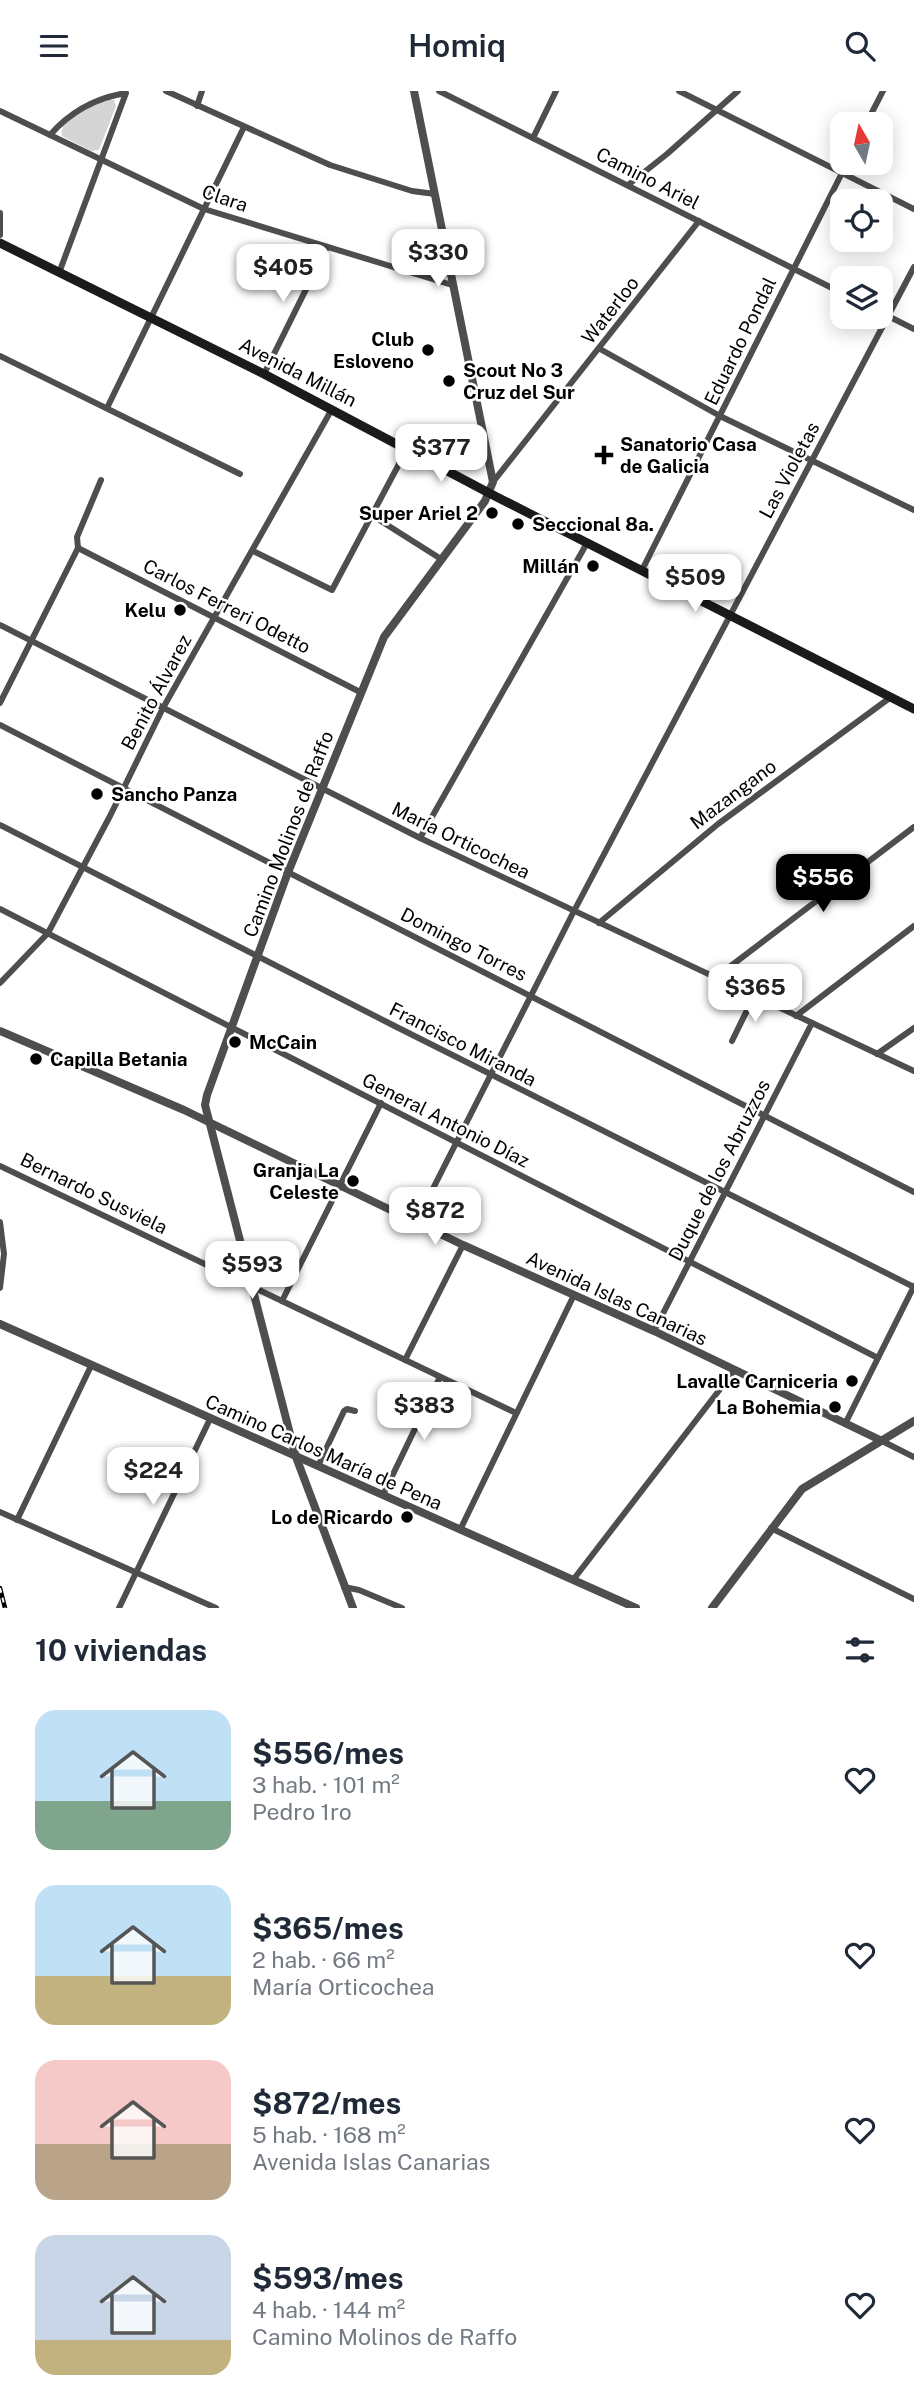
<!DOCTYPE html>
<html lang="es">
<meta charset="utf-8">
<style>
:root{--surface:#fff;--page:#f6f6f7;--text:#1f2937;--muted:#747a83;--accent:#000}
body{margin:0;font-family:"Public Sans",sans-serif;background:var(--page);color:var(--text);height:100vh;display:flex;flex-direction:column;font-size:26px;white-space:nowrap}
*{box-sizing:border-box;margin:0}
p{font-size:23px;color:var(--muted)}
.icon{flex:none;width:38px;height:38px;fill:none;stroke:currentColor;stroke-width:2;stroke-linecap:round;stroke-linejoin:round}
.map{position:relative;height:1517px;overflow:hidden}
.details{display:flex;flex-direction:column;background:var(--surface);flex:1}
.details>*{flex:none}
.needle{width:46px;rotate:351deg}
.tools{position:absolute;left:830px;top:21px;display:grid;gap:14px}
.tools a{display:grid;place-items:center;width:63px;height:63px;border-radius:14px;background:var(--surface);box-shadow:0 4px 18px #0003;font-size:35px}
.price{position:absolute;translate:-50% -60px;padding:0 16px;border-radius:14px;background:#fff;color:#222;font-size:23px;line-height:46px;filter:drop-shadow(0 2px 4px #0008)}
.price::after{content:'';position:absolute;left:50%;top:42px;width:21px;height:16px;margin-left:-10px;background:inherit;clip-path:polygon(0 0,100% 0,50% 100%)}
.price.active{background:var(--accent);color:#fff}
ul{padding:0;list-style:none}
li{display:flex;align-items:center;gap:21px;height:175px;padding:0 35px}
li span{display:grid;place-items:center;flex:none;width:196px;height:140px;border-radius:21px;color:#555}
li>.icon{margin-inline-start:auto}
span .icon{width:84px;height:84px;fill:#fffc;stroke-width:1}
li b{font-size:30px}
h2{display:flex;justify-content:space-between;align-items:center;height:84px;padding:0 35px;font-size:30px}
header{display:flex;justify-content:space-between;align-items:center;height:91px;padding:0 35px;background:var(--surface);font-size:32px;font-weight:600}
.map>svg:first-child{display:block}
</style>
<header><svg class="icon" aria-label="menu" viewBox="0 0 24 24"><path d="M4 6h16M4 12h16M4 18h16"/></svg>Homiq<svg class="icon" aria-label="search" viewBox="0 0 24 24"><circle cx="10" cy="10" r="6"/><path d="M15 15l6 6"/></svg></header>
<div class="map">
<svg width="914" height="1517" viewBox="0 0 914 1517">
<rect width="100%" height="100%" fill="#fff"/>
<path fill="#d5d5d5" d="M109,9H114L116,15L99,59L91,60L62,45C58,25 94,15 109,9Z"/>
<g fill="none" stroke-linecap="round" stroke-linejoin="round">
<g stroke="#4e4e4e" stroke-width="6">
<polyline points="166,0 330,74 412,100 435,103"/>
<polyline points="439,0 842,202"/>
<polyline points="679,0 914,118"/>
<polyline points="197,15 202,0"/>
<polyline points="0,20 204,118 452,194"/>
<polyline points="866,33 883,0"/>
<path d="M50,44C70,21 95,7 126,2L59,182"/>
<polyline points="533,47 556,0"/>
<polyline points="628,94 667,63 738,0"/>
<polyline points="0,122 0,144"/>
<polyline points="880,221 914,238"/>
<polyline points="600,258 720,325 914,419"/>
<polyline points="0,265 240,383"/>
<polyline points="264,283 327,156"/>
<polyline points="107,317 244,36"/>
<polyline points="493,391 699,130"/>
<polyline points="373,425 441,468"/>
<polyline points="78,457 360,601"/>
<polyline points="253,460 332,499 407,358"/>
<polyline points="642,479 847,72"/>
<polyline points="0,534 420,747 914,980"/>
<polyline points="0,612 78,457 77,446 101,389"/>
<polyline points="0,634 914,1101"/>
<path d="M0,734C304,890 608,1043 914,1196"/>
<polyline points="420,747 587,452"/>
<polyline points="0,818 878,1267"/>
<polyline points="599,832 718,733 891,606"/>
<polyline points="715,887 914,736"/>
<polyline points="0,892 48,842 110,725 163,617 332,318"/>
<polyline points="796,925 914,835"/>
<polyline points="732,950 754,905"/>
<polyline points="877,963 914,937"/>
<polyline points="0,1075 516,1322"/>
<polyline points="0,1131 4,1163 0,1197"/>
<polyline points="416,1131 574,820 914,176"/>
<polyline points="282,1210 381,1012"/>
<polyline points="654,1240 812,932"/>
<polyline points="405,1269 463,1154"/>
<polyline points="845,1333 914,1195"/>
<polyline points="880,1349 914,1366"/>
<polyline points="318,1375 344,1320 347,1318 355,1320"/>
<polyline points="383,1404 440,1286"/>
<polyline points="0,1421 216,1517"/>
<polyline points="17,1429 91,1275"/>
<polyline points="771,1437 914,1508"/>
<polyline points="460,1439 574,1204"/>
<polyline points="573,1489 734,1280"/>
<polyline points="344,1496 359,1499 402,1517"/>
<polyline points="119,1517 210,1328"/>
</g>
<g stroke="#4e4e4e" stroke-width="8">
<polyline points="0,940 184,1019 463,1154 654,1240 880,1349"/>
<polyline points="0,1233 636,1517"/>
<polyline points="353,1517 296,1366 205,1014 207,1004 287,784 384,546 485,410 493,391 414,0"/>
<polyline points="712,1517 802,1398 914,1330"/>
</g>
<polyline stroke="#1b1b1b" stroke-width="9" points="0,152 264,283 489,402 914,618"/>
<g stroke="#000" stroke-width="4.5">
<polyline id="rail" points="0,1497 5,1517"/>
</g>
<use href="#rail" stroke="#fff" stroke-width="2" stroke-dasharray="5" stroke-linecap="butt"/>
</g>
<g fill="#000" stroke="#fff" stroke-width="2.5">
<circle cx="428" cy="259" r="7"/>
<circle cx="449" cy="290" r="7"/>
<path d="M600.5 353.5h7v7h7v7h-7v7h-7v-7h-7v-7h7z"/>
<circle cx="492" cy="422" r="7"/>
<circle cx="518" cy="433" r="7"/>
<circle cx="593" cy="475" r="7"/>
<circle cx="180" cy="519" r="7"/>
<circle cx="97" cy="703" r="7"/>
<circle cx="235" cy="951" r="7"/>
<circle cx="36" cy="968" r="7"/>
<circle cx="353" cy="1090" r="7"/>
<circle cx="852" cy="1290" r="7"/>
<circle cx="835" cy="1316" r="7"/>
<circle cx="407" cy="1426" r="7"/>
</g>
<g text-anchor="middle" stroke-width="5" stroke-linejoin="round" paint-order="stroke">
<g font-size="19" fill="#000" stroke="#fff">
<text transform="translate(648 87) rotate(27)" y="7">Camino Ariel</text>
<text transform="translate(225 107) rotate(19)" y="7">Clara</text>
<text transform="translate(610 219) rotate(-52)" y="7">Waterloo</text>
<text transform="translate(740 250) rotate(-64)" y="7">Eduardo Pondal</text>
<text transform="translate(298 281) rotate(27)" y="7">Avenida Millán</text>
<text transform="translate(789 379) rotate(-62)" y="7">Las Violetas</text>
<text transform="translate(227 515) rotate(27)" y="7">Carlos Ferreri Odetto</text>
<text transform="translate(156 601) rotate(-62)" y="7">Benito Álvarez</text>
<text transform="translate(733 703) rotate(-37)" y="7">Mazangano</text>
<text transform="translate(288 743) rotate(-69)" y="7">Camino Molinos de Raffo</text>
<text transform="translate(461 749) rotate(26)" y="7">María Orticochea</text>
<text transform="translate(464 853) rotate(27)" y="7">Domingo Torres</text>
<text transform="translate(463 953) rotate(27)" y="7">Francisco Miranda</text>
<text transform="translate(446 1029) rotate(27)" y="7">General Antonio Díaz</text>
<text transform="translate(719 1079) rotate(-63)" y="7">Duque de los Abruzzos</text>
<text transform="translate(94 1102) rotate(26)" y="7">Bernardo Susviela</text>
<text transform="translate(617 1207) rotate(25)" y="7">Avenida Islas Canarias</text>
<text transform="translate(324 1361) rotate(24)" y="7">Camino Carlos María de Pena</text>
</g>
<g font-size="19" font-weight="bold" fill="#000" stroke="#fff" text-anchor="end">
<text x="414" y="255">Club<tspan x="414" dy="22">Esloveno</tspan></text>
<text x="463" y="286" text-anchor="start">Scout No 3<tspan x="463" dy="22">Cruz del Sur</tspan></text>
<text x="620" y="360" text-anchor="start">Sanatorio Casa<tspan x="620" dy="22">de Galicia</tspan></text>
<text x="478" y="429">Super Ariel 2</text>
<text x="532" y="440" text-anchor="start">Seccional 8a.</text>
<text x="579" y="482">Millán</text>
<text x="166" y="526">Kelu</text>
<text x="111" y="710" text-anchor="start">Sancho Panza</text>
<text x="249" y="958" text-anchor="start">McCain</text>
<text x="50" y="975" text-anchor="start">Capilla Betania</text>
<text x="339" y="1086">Granja La<tspan x="339" dy="22">Celeste</tspan></text>
<text x="838" y="1297">Lavalle Carniceria</text>
<text x="821" y="1323">La Bohemia</text>
<text x="393" y="1433">Lo de Ricardo</text>
</g>
</g>
</svg>
<div class="tools">
<a><svg class="needle" viewBox="-14 -14 28 28"><path d="M0-13l5 13h-10z" fill="#e53935"/><path d="M0 13l5-13h-10z" fill="#747a83"/></svg></a>
<a><svg class="icon" aria-label="locate" viewBox="0 0 24 24"><circle cx="12" cy="12" r="6"/><path d="M12 2v4M12 18v4M2 12h4M18 12h4"/></svg></a>
<a><svg class="icon" aria-label="layers" viewBox="0 0 24 24"><path d="M12 4l9 5-9 5-9-5zM3 14l9 5 9-5"/></svg></a>
</div>
<b class="price" style="left:438px;top:198px">$330</b>
<b class="price" style="left:283px;top:213px">$405</b>
<b class="price" style="left:441px;top:393px">$377</b>
<b class="price" style="left:695px;top:523px">$509</b>
<b class="price active" style="left:823px;top:823px">$556</b>
<b class="price" style="left:755px;top:933px">$365</b>
<b class="price" style="left:435px;top:1156px">$872</b>
<b class="price" style="left:252px;top:1210px">$593</b>
<b class="price" style="left:424px;top:1351px">$383</b>
<b class="price" style="left:153px;top:1416px">$224</b>
</div>
<section class="details">
<h2>10 viviendas<svg class="icon" aria-label="filters" viewBox="0 0 24 24"><path d="M4 7h16M4 17h16"/><circle cx="9" cy="7" r="2"/><circle cx="15" cy="17" r="2"/></svg></h2>
<ul>
<li><span style="background:linear-gradient(#bfe0f5 65%,#7fa58c 0)"><svg class="icon" aria-label="home" viewBox="0 0 24 24"><path d="M3 11l9-7 9 7M6 9v11h12V9"/></svg></span><div><b>$556/mes</b><p>3 hab. · 101 m²</p><p>Pedro 1ro</p></div><svg class="icon" aria-label="heart" viewBox="0 0 24 24"><path d="M12 20l-8-8c-3-5 5-10 8-4 3-6 11-1 8 4z"/></svg></li>
<li><span style="background:linear-gradient(#bfe0f5 65%,#c2b280 0)"><svg class="icon" aria-label="home" viewBox="0 0 24 24"><path d="M3 11l9-7 9 7M6 9v11h12V9"/></svg></span><div><b>$365/mes</b><p>2 hab. · 66 m²</p><p>María Orticochea</p></div><svg class="icon" aria-label="heart" viewBox="0 0 24 24"><path d="M12 20l-8-8c-3-5 5-10 8-4 3-6 11-1 8 4z"/></svg></li>
<li><span style="background:linear-gradient(#f6c9c9 60%,#b9a48a 0)"><svg class="icon" aria-label="home" viewBox="0 0 24 24"><path d="M3 11l9-7 9 7M6 9v11h12V9"/></svg></span><div><b>$872/mes</b><p>5 hab. · 168 m²</p><p>Avenida Islas Canarias</p></div><svg class="icon" aria-label="heart" viewBox="0 0 24 24"><path d="M12 20l-8-8c-3-5 5-10 8-4 3-6 11-1 8 4z"/></svg></li>
<li><span style="background:linear-gradient(#c9d6e8 75%,#c2b280 0)"><svg class="icon" aria-label="home" viewBox="0 0 24 24"><path d="M3 11l9-7 9 7M6 9v11h12V9"/></svg></span><div><b>$593/mes</b><p>4 hab. · 144 m²</p><p>Camino Molinos de Raffo</p></div><svg class="icon" aria-label="heart" viewBox="0 0 24 24"><path d="M12 20l-8-8c-3-5 5-10 8-4 3-6 11-1 8 4z"/></svg></li>
</ul>
</section>
